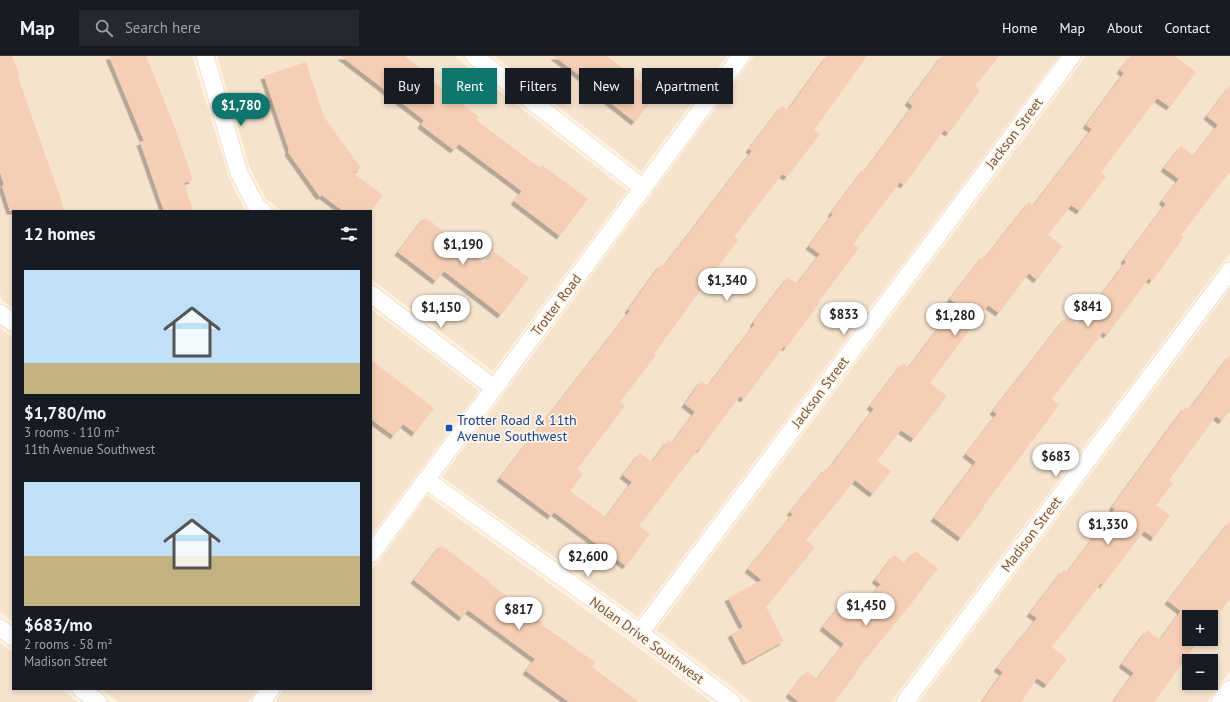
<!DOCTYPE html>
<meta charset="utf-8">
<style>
:root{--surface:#171b24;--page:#242831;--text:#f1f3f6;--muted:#9ea1a6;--line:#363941;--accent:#0f766e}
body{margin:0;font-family:"PT Sans",sans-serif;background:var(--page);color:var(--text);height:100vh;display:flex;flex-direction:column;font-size:15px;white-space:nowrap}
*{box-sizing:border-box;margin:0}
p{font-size:13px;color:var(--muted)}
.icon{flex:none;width:22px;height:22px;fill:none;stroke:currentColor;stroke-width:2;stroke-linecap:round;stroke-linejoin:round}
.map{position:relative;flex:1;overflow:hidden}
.details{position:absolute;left:12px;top:154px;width:360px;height:480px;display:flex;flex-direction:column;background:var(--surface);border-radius:0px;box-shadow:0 2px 6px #0003}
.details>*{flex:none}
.guide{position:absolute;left:384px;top:12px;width:380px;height:36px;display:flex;gap:8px}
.tools{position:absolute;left:1182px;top:554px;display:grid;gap:8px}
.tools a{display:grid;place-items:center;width:36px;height:36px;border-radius:0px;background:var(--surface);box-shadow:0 2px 6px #0003;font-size:20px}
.price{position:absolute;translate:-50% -34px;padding:0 9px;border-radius:14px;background:#fff;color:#222;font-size:13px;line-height:26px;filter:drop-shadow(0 1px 2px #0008)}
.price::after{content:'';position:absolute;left:50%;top:24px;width:12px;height:9px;margin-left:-6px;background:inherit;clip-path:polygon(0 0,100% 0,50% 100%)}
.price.current{background:var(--accent);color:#fff}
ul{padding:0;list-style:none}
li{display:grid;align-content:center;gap:8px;height:212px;padding:0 12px}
li span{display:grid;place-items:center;height:124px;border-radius:0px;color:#555}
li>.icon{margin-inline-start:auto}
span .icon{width:72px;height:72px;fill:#fffc;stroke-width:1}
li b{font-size:17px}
h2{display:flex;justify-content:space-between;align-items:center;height:48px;padding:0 12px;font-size:17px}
.chip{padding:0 14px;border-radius:0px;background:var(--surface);box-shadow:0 2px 6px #0003;font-size:14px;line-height:36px}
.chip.current{background:var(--accent);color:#fff}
header{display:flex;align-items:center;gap:24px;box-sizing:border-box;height:56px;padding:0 20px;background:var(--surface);border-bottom:1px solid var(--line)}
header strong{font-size:19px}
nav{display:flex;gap:22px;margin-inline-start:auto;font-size:14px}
.search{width:280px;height:36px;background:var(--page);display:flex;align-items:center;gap:10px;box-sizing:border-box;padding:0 14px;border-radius:0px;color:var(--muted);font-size:15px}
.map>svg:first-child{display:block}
</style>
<header>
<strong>Map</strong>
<div class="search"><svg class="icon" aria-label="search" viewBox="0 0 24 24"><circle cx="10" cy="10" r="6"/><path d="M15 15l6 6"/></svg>Search here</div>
<nav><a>Home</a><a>Map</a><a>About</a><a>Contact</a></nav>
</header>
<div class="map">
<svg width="1230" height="646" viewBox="0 0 1230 646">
<defs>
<filter id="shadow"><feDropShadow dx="-3.5" dy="3.5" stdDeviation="0" flood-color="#0004"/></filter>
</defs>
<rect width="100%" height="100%" fill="#fef2df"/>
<g fill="#f6e3cd" fill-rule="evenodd">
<polygon points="0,0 192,0 229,122 245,155 13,155 13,252 1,243 0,239"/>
<polygon points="217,0 454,0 627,135 493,315 371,223 371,155 282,155 266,143 250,112"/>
<polygon points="494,0 727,0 641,115"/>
<polygon points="754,0 1059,0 638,561 442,421"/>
<polygon points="1086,0 1230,0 1230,197 891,646 752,646 656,574"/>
<path d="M1230,233V615L1207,646H919ZM1189,561H1211V583H1189ZM1189,605H1211V627H1189Z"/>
<polygon points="371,253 479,335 371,480"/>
<polygon points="0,272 13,282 13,566 0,556"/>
<polygon points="427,440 632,587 711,646 275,646 284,633 371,633 371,516"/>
<polygon points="0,587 13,597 13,633 60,633 78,646 0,646"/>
<polygon points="101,633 258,633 248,646 118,646"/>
</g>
<g fill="#f6ceb5" filter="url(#shadow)">
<polygon points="0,0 12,0 20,20 18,21 65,155 10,155 2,130 4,129 0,116"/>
<polygon points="109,0 146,0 175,72 193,124 184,127 193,155 164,155 140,86 144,85"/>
<polygon points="341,0 405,0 426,17 424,19 479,61 476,64 540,112 542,109 588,143 560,180 514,145 522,135 459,88 454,94 421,69 424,64"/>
<polygon points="554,0 607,0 656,38 635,66 598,37 600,35"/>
<polygon points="827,0 867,0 814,74 820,78 787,121 782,118 734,181 738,184 691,247 654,298 656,299 620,346 625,350 577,413 583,418 570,435 606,461 632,426 623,419 640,397 652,406 668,384 672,387 695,356 685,348 701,325 708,330 755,268 753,267 788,221 797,228 820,198 809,190 833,158 831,157 865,112 866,114 913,50 908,46 942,0 999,0 975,30 980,34 949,77 944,74 904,129 900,126 853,188 859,192 819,245 820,246 786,292 784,290 744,343 740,340 700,394 699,392 639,470 650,478 626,510 554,456 551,460 500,422 630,255 628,254 661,208 664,210 704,158 752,95 749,93 782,50 788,54"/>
<polygon points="1131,0 1175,0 1196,16 1170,51 1157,42 1101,116 1106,120 1080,155 1071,149 1048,179 1062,190 1037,224 1029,217 999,257 988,249 930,327 947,340 914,383 901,374 877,405 891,415 873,438 855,424 806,484 815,491 766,551 784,585 746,606 731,578 743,571 728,542 762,524 748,513 793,458 790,456 826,412 828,414 874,353 870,350 903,307 909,311 957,248 950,243 984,199 986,201 1029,146 1033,150 1092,73 1086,69 1124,17 1120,14"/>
<polygon points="306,6 324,61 361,112 353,117 383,139 371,155 343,155 322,139 320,141 288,96 289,94 264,20"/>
<polygon points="1230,30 1230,115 1181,179 1184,181 1152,225 1149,222 1107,279 1103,276 1052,343 1059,349 984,449 985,450 961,482 934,462 976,406 966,398 997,358 993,355 1066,261 1078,270 1126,206 1124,204 1166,148 1162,145 1179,123 1164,112 1181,90 1194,100 1218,69 1207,60"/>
<polygon points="425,161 450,180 449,181 485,208 494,196 529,222 501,259 444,215 436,225 398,196"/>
<polygon points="1230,299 1230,354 1222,365 1216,360 1169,424 1173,427 1156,449 1170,459 1154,482 1144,475 1103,529 1101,527 1052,591 1067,603 1047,629 1037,622 1021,646 982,646 1003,616 997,612 1037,562 1030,557 1063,514 1067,517 1115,453 1112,451 1185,351 1189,354"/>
<polygon points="371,304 434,352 415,377 403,368 394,380 371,363"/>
<polygon points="1230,465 1230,543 1211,568 1211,561 1189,561 1189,583 1200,583 1154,646 1113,646 1134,617 1122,608 1147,574 1160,584 1181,555 1168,545"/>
<polygon points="441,489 490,526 489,527 543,567 542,569 595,606 592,611 639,646 569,646 526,615 535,603 468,554 462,562 414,524"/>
<polygon points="915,495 938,512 910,549 856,615 857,616 834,646 799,646 789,638 807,615 817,623 844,588 823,571 841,548 855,560 881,528 875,524 894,499 905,507"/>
</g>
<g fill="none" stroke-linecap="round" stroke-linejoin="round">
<g stroke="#e5cfbe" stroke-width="18">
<g id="street">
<polyline points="205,0 239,117 257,151 262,155"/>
<polyline points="474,0 643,132"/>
<polyline points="371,238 494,332"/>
<polyline points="0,257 13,267"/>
<polyline points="426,424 640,577 732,646"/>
<polyline points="371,498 741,0"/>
<polyline points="0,572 13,581"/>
<polyline points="640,577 1072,0"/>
<polyline points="81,633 98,646"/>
<polyline points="261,646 271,633"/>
<polyline points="905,646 1230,215"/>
<polyline points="1220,646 1230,633"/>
</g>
</g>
<use href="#street" stroke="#fff" stroke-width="17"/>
</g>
<rect fill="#1a4fb4" stroke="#fff5e7" stroke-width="1.5" x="445" y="368" width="8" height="8" rx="2"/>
<g text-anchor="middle" stroke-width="3.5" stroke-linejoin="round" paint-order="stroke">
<g font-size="14" fill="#765645" stroke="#fff5e7">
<text transform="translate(1014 77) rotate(-53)" y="5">Jackson Street</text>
<text transform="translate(556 249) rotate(-53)" y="5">Trotter Road</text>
<text transform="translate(820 336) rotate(-53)" y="5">Jackson Street</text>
<text transform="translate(1031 478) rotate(-53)" y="5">Madison Street</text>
<text transform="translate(647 584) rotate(36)" y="5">Nolan Drive Southwest</text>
</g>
<g font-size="14" fill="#164399" stroke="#fff5e7" text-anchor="start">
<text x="457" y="369">Trotter Road &amp; 11th<tspan x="457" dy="16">Avenue Southwest</tspan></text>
</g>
</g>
</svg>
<div class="tools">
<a>+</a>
<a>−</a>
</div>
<b class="price current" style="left:241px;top:71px">$1,780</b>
<b class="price" style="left:463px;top:210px">$1,190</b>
<b class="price" style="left:727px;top:246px">$1,340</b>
<b class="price" style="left:1088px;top:272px">$841</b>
<b class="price" style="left:441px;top:273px">$1,150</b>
<b class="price" style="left:844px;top:280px">$833</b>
<b class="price" style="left:955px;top:281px">$1,280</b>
<b class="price" style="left:1056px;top:422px">$683</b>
<b class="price" style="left:1108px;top:490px">$1,330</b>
<b class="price" style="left:588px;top:522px">$2,600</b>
<b class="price" style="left:866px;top:571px">$1,450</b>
<b class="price" style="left:519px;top:575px">$817</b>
<div class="guide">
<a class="chip">Buy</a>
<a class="chip current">Rent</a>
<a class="chip">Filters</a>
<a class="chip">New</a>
<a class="chip">Apartment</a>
</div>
<section class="details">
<h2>12 homes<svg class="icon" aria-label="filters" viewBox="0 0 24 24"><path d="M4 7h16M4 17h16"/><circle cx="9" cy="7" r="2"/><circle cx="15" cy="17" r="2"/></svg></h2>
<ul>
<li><span style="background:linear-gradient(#bfe0f5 75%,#c2b280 0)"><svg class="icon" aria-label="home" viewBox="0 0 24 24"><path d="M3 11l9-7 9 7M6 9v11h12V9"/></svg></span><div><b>$1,780/mo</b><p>3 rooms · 110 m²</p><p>11th Avenue Southwest</p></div></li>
<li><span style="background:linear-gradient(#bfe0f5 60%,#c2b280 0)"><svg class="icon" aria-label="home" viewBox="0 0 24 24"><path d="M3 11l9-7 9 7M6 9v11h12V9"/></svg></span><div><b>$683/mo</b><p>2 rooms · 58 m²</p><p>Madison Street</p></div></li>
</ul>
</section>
</div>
